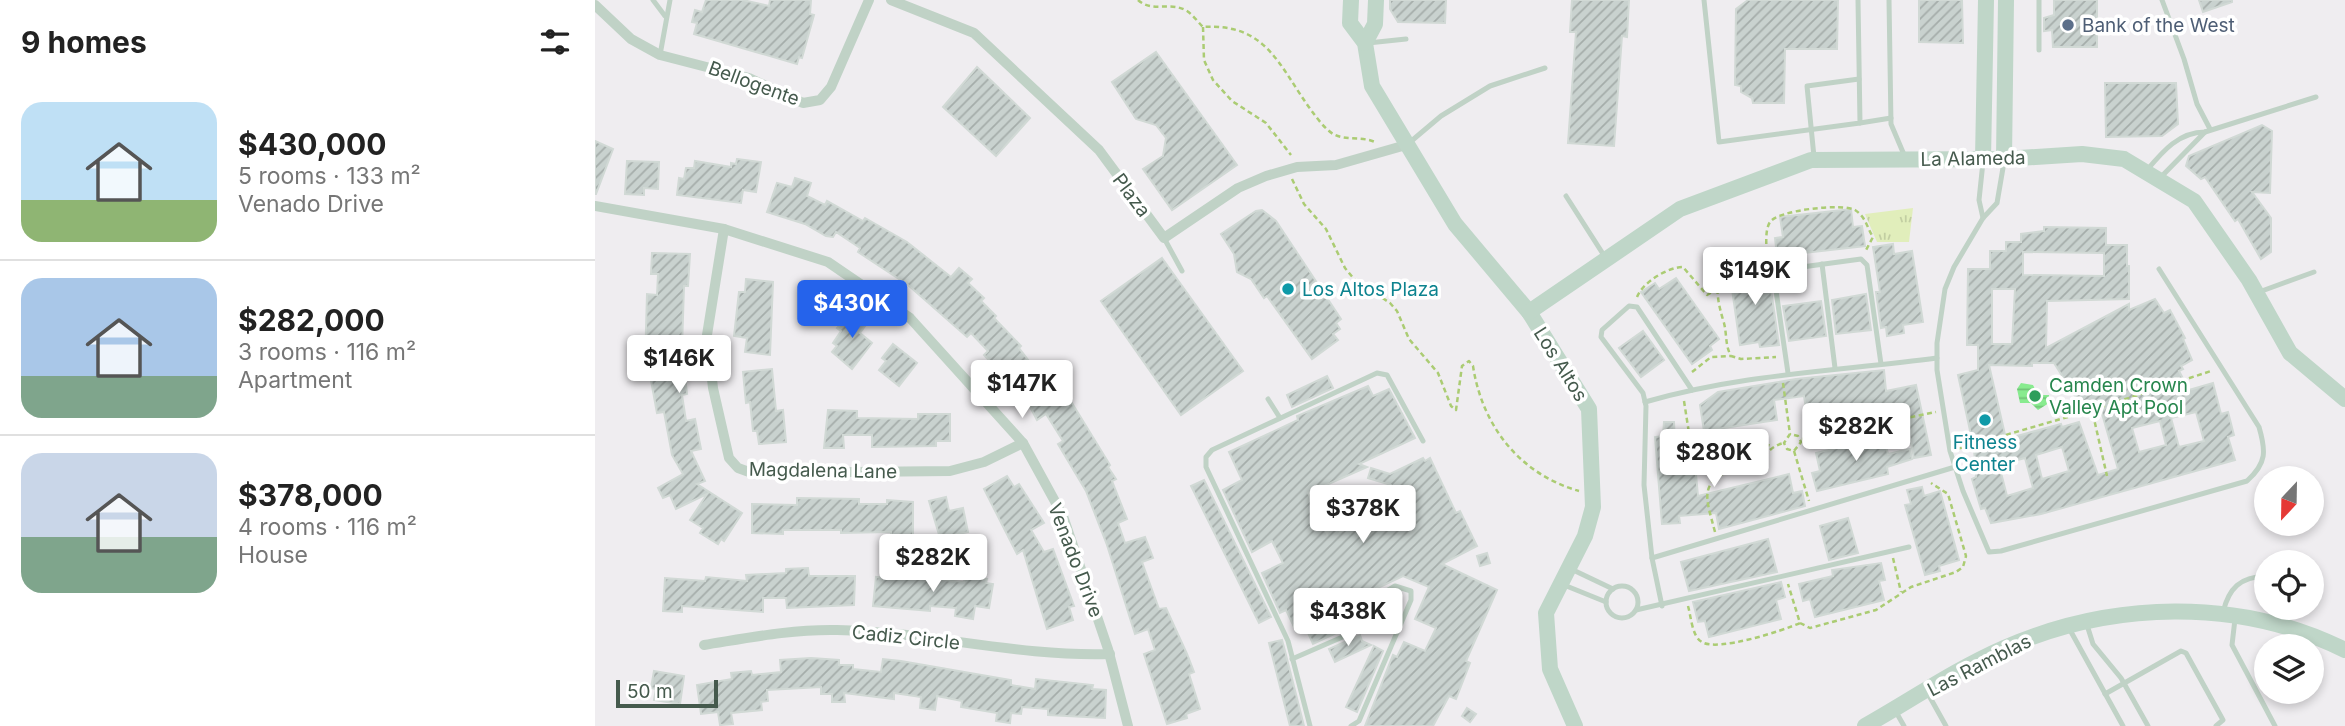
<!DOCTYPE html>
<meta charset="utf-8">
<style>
:root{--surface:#fff;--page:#f6f6f6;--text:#222;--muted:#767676;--line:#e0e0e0;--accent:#2563eb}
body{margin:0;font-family:Inter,sans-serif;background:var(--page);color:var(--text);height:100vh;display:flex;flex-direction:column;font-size:26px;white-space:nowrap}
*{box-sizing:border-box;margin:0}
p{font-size:23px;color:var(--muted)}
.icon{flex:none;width:38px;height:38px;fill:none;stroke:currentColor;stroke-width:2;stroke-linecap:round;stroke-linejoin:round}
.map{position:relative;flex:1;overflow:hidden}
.drawer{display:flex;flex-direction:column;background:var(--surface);width:595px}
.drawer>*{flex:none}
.needle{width:46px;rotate:202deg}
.controls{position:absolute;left:1659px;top:466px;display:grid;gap:14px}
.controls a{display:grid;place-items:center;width:70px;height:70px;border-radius:50%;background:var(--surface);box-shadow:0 4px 10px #0003;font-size:35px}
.scale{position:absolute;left:21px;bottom:18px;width:102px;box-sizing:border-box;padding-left:7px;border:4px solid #455a4d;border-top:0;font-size:19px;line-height:24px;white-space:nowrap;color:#455a4d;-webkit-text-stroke:5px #fff;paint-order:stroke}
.price{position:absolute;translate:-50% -60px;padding:0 16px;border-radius:7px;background:#fff;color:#222;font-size:23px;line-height:46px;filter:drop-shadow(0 2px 4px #0008)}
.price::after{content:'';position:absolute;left:50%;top:42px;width:21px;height:16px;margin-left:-10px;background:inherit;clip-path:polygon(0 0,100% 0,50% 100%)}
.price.on{background:var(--accent);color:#fff}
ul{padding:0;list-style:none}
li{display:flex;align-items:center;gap:21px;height:175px;padding:0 21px}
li+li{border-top:2px solid var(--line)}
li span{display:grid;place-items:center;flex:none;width:196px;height:140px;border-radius:21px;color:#555}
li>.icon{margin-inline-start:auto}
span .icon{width:84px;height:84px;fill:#fffc;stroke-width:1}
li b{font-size:30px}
h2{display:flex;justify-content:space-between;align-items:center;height:84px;padding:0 21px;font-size:30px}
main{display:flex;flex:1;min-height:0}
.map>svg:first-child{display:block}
</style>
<main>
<section class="drawer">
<h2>9 homes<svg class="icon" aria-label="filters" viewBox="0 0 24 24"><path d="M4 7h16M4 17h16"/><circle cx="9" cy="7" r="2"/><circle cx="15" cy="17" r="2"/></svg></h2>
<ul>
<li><span style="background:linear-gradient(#bfe0f5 70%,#8fb573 0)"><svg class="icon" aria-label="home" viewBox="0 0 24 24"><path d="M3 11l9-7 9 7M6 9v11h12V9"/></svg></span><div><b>$430,000</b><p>5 rooms · 133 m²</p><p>Venado Drive</p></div></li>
<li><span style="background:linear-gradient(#a9c7e8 70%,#7fa58c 0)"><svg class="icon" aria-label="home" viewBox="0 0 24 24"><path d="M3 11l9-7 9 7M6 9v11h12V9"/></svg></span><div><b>$282,000</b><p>3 rooms · 116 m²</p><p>Apartment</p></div></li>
<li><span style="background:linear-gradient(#c9d6e8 60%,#7fa58c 0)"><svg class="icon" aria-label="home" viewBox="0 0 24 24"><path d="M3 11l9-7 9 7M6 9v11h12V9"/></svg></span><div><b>$378,000</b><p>4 rooms · 116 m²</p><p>House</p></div></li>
</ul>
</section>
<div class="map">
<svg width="1750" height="726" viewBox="0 0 1750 726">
<defs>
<pattern id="grass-tufts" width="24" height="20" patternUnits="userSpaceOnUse" patternTransform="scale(1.75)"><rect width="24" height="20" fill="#e1eebb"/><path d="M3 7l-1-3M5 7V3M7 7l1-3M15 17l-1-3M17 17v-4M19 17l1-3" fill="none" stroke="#c2cea2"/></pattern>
<pattern id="water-rules" width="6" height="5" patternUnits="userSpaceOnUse" patternTransform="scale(1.75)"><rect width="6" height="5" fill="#88eb8f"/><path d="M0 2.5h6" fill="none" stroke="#71c177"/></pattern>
<pattern id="building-hatch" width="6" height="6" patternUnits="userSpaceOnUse" patternTransform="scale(1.75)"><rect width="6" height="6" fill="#c9d2cf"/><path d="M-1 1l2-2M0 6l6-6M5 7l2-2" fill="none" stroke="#a5adaa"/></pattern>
</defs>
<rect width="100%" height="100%" fill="#efedf0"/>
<polygon fill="url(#grass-tufts)" points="1318,208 1314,242 1282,242 1270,214"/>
<polygon fill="url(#water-rules)" points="1426,383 1438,385 1443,395 1454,395 1454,403 1443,410 1436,403 1425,403 1422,389"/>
<g fill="url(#building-hatch)" stroke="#d1d9d5" stroke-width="2" fill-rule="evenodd">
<polygon points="111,0 148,0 174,6 175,0 216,0 215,14 219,15 207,58 204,57 202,64 99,34 102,23 97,22 100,10 107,12"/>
<polygon points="795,0 851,0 850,23 803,22 795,9"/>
<polygon points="977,0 1034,0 1032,37 1027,36 1019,146 973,143 981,32 975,32"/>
<polygon points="1153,0 1243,0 1242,49 1190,49 1189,103 1158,103 1157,98 1146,92 1146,86 1140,85 1141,9"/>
<polygon points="1324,0 1367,0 1368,43 1324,42"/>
<polygon points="1459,0 1502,0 1502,47 1458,47 1457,30 1449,31 1449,18 1459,15"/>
<polygon points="1604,0 1637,0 1637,2 1608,12"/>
<polygon points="561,52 642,165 577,210 548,169 568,156 571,138 561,125 541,119 517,82"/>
<polygon points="382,67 435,118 401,156 348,107"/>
<polygon points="1510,83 1581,83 1583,124 1567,136 1511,137"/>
<polygon points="1667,125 1677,131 1675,193 1657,192 1676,218 1676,252 1666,259 1643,219 1640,221 1610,177 1606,179 1591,166 1594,156"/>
<polygon points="0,141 18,149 1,194 0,194"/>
<polygon points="142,159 166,162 161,192 148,190 146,203 82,195 84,178 89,179 91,168 99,168 100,161 136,167 136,163 141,164"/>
<polygon points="32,161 64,162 63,189 49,188 49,195 30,194"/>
<polygon points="200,178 216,183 212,196 230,205 232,201 268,221 270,218 312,242 356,277 364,268 377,279 373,283 389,298 386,301 401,316 399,318 426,346 424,348 444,374 459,389 466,385 515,465 513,467 521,479 517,481 532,519 523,523 530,543 550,537 558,558 547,562 564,609 571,608 592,654 599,672 594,674 605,709 591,714 592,718 572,724 549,654 560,650 553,629 540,634 512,545 491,491 463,444 468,441 451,414 442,420 433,403 389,355 393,351 376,333 372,337 313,285 263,252 265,248 241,232 238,237 231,236 210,224 172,212 182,183 197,187"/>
<polygon points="1256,209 1258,227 1267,226 1270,246 1182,256 1180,238 1188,237 1185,217"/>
<polygon points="667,210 681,221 746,319 741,323 745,329 738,334 743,340 717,359 672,296 669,298 656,279 642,272 639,254 626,234 661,211"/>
<path d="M1449,227L1511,228V245H1532V266H1534V299L1452,301L1451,348L1534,304V310L1560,299L1569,313L1575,310L1590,338L1588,339L1597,360L1586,366L1588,369L1584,371L1594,390L1618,383L1626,414L1633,412L1639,435L1633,437L1640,460L1446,514L1396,523L1390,508L1386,509L1377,479L1381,477L1379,449L1363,375L1383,370V345H1372L1373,269H1395V251H1411V242H1426V234L1449,231ZM1428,252L1509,253V276L1428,275ZM1397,289H1420L1417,344H1397ZM1437,363H1459L1488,409L1503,400L1523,469L1503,475L1484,422L1467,427L1466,424L1411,439L1394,365L1437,366ZM1601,412L1609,441L1584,447L1576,418ZM1565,421L1571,445L1544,452L1537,428ZM1467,447L1474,471L1447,479L1441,455ZM1430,458L1438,488L1412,496L1404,465Z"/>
<polygon points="1298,244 1299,254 1317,251 1328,322 1308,325 1309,333 1292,336 1291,327 1286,328 1281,292 1285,292 1278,247"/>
<polygon points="57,253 95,254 93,286 89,286 87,348 92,394 87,395 91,421 100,419 106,449 96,451 110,481 102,484 147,513 129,541 126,539 123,544 105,533 108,528 95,520 112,494 81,509 75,495 68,498 63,488 88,474 77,455 69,412 62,413 53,364 50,364 52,294 62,295 63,274 56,274"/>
<polygon points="567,258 648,371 586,415 506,301"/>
<polygon points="1172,262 1184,345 1165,347 1164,342 1145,345 1135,275 1156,272 1155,264"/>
<polygon points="1081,278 1124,339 1115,346 1117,350 1097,364 1046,292 1060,283 1064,289"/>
<polygon points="151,279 178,282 175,355 150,352 152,338 139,336 144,292 150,292"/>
<polygon points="1271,294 1276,330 1241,334 1237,300"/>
<polygon points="1226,301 1231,336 1194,341 1188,306"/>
<polygon points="258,311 273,322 265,333 277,343 257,369 237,352 242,346 238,343 246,331 242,328"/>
<polygon points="1048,331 1069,360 1046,377 1024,348"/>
<polygon points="298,344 322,363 304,386 284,370 291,361 287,358"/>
<polygon points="177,369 181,411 188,410 191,442 164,444 162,431 158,431 155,402 151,403 148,372"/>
<polygon points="1289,370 1291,391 1321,385 1336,455 1319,458 1309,410 1296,413 1294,405 1212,415 1209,396 1179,400 1182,420 1109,431 1105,405 1123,392 1201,379"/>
<polygon points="732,376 738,388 697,407 692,395"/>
<polygon points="773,386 778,396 794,389 820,438 764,464 772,467 713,493 732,534 742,510 752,514 745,532 805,503 796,485 773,478 776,468 795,474 828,458 830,461 835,458 861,513 865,511 882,546 847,564 902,590 871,661 875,663 861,699 854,696 838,726 770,726 798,655 802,657 809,642 830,651 841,628 820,619 834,587 808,576 759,599 769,620 718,644 710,626 701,631 691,610 685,613 667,573 688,563 677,541 657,552 628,490 647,480 634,452 703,420 702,416"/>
<polygon points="233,410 262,411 262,418 323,419 323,414 355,414 355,441 341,441 341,446 277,447 277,435 248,435 249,448 229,448"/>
<polygon points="1069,422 1079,422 1080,442 1098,441 1103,496 1194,474 1198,493 1207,491 1210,506 1124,529 1121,513 1084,516 1085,523 1067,524 1060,437 1068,436"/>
<polygon points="1289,437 1293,454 1315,449 1317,459 1292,467 1293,474 1222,491 1217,473 1225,471 1221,453"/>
<polygon points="412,476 419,487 424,484 449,523 436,530 449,552 458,549 479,606 474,607 478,620 452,629 428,550 422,554 389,489"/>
<polygon points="609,480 676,617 664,623 596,486"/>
<polygon points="1327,487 1329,496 1345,491 1364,560 1344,566 1345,571 1330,575 1310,505 1316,504 1312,490"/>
<polygon points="351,497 354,511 368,508 373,532 345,538 334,501"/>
<polygon points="202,498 264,499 264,504 292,504 292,500 318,502 318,535 296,535 296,532 246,533 246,530 188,530 188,534 157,533 157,504 202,505"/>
<polygon points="1253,518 1263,553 1234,560 1225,526"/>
<polygon points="1173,539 1182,572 1094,591 1086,562"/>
<polygon points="892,553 895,563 885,566 882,556"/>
<polygon points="1286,563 1290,580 1284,581 1289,600 1220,617 1215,599 1208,601 1204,584 1238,576 1237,570"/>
<polygon points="213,568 214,576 260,576 259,605 192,608 191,598 168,598 168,612 87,606 87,612 68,611 70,578 110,581 111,577 152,581 151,575 191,573 191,569"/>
<polygon points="296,575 369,582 370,577 392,579 391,583 398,584 394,608 380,606 378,619 360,616 361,608 335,606 335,611 278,606 281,577 296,579"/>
<polygon points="1186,582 1190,597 1181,600 1186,619 1114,637 1110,621 1103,622 1098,602"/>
<polygon points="765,635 767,641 776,645 740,662 734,649"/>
<polygon points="687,640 690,651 709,726 695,726 674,643"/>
<polygon points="779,646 788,651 762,712 751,707"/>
<polygon points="216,658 244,660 244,665 258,665 258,669 286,672 288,659 306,661 416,680 416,685 440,689 441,679 498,685 497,689 511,690 510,718 453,715 453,709 427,707 426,714 416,713 415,723 401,721 402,713 366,707 367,701 342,696 340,710 325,708 326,697 299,693 299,699 249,693 250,702 237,702 237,694 226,694 226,687 172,690 173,701 166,702 167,710 136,713 138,724 125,725 123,712 106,714 102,685 137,679 136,673 156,671 157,675 186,672 185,660"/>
<polygon points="59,671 89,676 85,704 59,700 61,689 56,688"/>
<polygon points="872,708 881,714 875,722 867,716"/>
</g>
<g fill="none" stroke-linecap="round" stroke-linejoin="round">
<g stroke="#abcc73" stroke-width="2.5" stroke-dasharray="5 3.5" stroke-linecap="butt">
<path d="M543,0C557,13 576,1 592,11C598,15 603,22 608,27C672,23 684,66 716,110C722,118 729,128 738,134C751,141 766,136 780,142"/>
<polyline points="608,27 609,60 618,80 637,101 671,123 696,155"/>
<path d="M697,179L709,204L731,229L750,268L759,279L795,303L802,311L814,339L843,373L856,406L861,410L867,366L874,361L878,366C887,425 924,474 984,491"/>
<path d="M1172,261C1172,250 1169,231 1175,222C1183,210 1248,203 1260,210C1271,217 1272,228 1278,237L1270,252"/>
<path d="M1179,266L1165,256C1118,263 1117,284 1129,323C1132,335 1130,345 1136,356L1146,359L1181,357"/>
<path d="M1042,297C1048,282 1073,267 1088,267L1112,295L1120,290"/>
<polyline points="1097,372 1116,357 1136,356"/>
<polyline points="1188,383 1195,434 1189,443 1192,449 1199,451 1206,442 1203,436 1195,434"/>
<path d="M1089,401L1094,433C1120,453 1146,435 1176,446"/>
<polyline points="1497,410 1616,371"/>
<polyline points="1207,439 1341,412"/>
<polyline points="1362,449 1497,410 1512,476"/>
<polyline points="1199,451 1214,501"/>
<path d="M1120,532C1111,497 1102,482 1142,468C1148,465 1157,464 1162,461C1173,454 1175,446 1189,443"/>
<polyline points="1298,558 1306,592"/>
<path d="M1093,606C1096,616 1097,637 1107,642C1122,652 1187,631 1205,623L1193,584"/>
<polyline points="1205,623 1215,628 1281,610 1316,587 1361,572 1368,567 1371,556 1353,494 1336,483"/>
</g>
<g stroke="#c0d2c6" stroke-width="5">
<polyline points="58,0 70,16"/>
<polyline points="1109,0 1124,142 1265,123 1263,0"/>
<polyline points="1294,0 1296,124 1310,157"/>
<polyline points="1567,0 1589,59 1602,104 1615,129"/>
<polyline points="773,43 811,39"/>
<polyline points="1444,50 1444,0"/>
<polyline points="65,55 75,0"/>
<polyline points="1265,123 1296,118"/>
<polyline points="814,143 846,116 895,86 950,68"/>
<polyline points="1219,157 1212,86 1264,79"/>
<path d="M1409,162L1402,203L1388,218L1359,267L1350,289L1342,343V370L1355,451L1368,491L1394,552L1406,551L1652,481C1672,463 1671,451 1664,427L1564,269"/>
<path d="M1552,170C1568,151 1584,132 1610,132L1721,97"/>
<polyline points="1564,179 1610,132"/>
<polyline points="971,196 1010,257"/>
<polyline points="1388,218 1384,200 1388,162"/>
<polyline points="569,238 587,271"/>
<polyline points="1227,264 1240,368"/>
<polyline points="1664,292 1719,272"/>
<polyline points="1193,373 1179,277 1185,270 1266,259 1272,265 1286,364"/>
<polyline points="673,399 685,418"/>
<path d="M1050,402C1145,374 1244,371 1342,358"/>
<polyline points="1057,558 1360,467"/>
<polyline points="976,569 1018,589"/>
<polyline points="969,585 1011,602"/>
<circle cx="1027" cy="602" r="16"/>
<polyline points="1067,606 1057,558 1049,485 1051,406 1048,393 1006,337 1007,330 1034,306 1042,307 1097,390"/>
<polyline points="1041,610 1314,547"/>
<path d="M1628,612C1634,588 1645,577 1671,576"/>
<polyline points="1640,619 1637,645 1680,726"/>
<polyline points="1492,625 1498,644 1526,678 1553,726"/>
<polyline points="1475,630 1528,726"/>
<polyline points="697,659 775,625 790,592 800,586 816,591 816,600 764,721 756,726"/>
<polyline points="1332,692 1351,726"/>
<polyline points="1510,694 1586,651 1591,653 1628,720 1621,726"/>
<polyline points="1301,712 1309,726"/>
<polyline points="715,726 693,641 611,467 611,457 617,450 782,373 792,375 828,441"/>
</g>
<g stroke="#c0d2c6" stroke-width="10">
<polyline points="296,0 379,33 504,150 569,238 643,188 671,176 702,167 741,165 811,145"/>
<polyline points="0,5 36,39 65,55 154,78 208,103 225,100 236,87 274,0"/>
<polyline points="0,206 129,229 233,262 315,318 428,443 468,516 513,649 533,726"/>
<polyline points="129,229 112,335 118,388 134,458 143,468 157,473 355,471 389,462 428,443"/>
<path d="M109,645C153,638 197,629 242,630C334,632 423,657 515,654"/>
</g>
<g stroke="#bfd6c8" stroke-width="16">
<polyline points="756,0 755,23 770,43 777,86 860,224 934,312 994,409 998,507 990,536 951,613 955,669 980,726"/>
<polyline points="770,43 780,24 781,0"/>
<polyline points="1388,159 1391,0"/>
<polyline points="1409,159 1411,0"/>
<polyline points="934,312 1085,209 1216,160 1409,159 1487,154 1529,159 1599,201 1654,280 1695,353 1750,399"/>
<path d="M1270,726C1316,700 1361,669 1409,648C1517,601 1643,597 1750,650"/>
</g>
</g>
<circle fill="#5c6f8a" stroke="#fff" stroke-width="2.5" cx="1473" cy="25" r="7"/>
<g fill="#0f9aa8" stroke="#fff" stroke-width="2.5">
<circle cx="693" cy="289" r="7"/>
<circle cx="1390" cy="420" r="7"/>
</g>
<circle fill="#2e9e5b" stroke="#fff" stroke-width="2.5" cx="1440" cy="396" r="7"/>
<g text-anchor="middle" stroke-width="7" stroke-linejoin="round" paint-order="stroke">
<g font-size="19" fill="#4e5e75" stroke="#fff" text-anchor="start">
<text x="1487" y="32">Bank of the West</text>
</g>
<g font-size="19" fill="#455a4d" stroke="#fff">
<text transform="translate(159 83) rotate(20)" y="7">Bellogente</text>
<text transform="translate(1378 158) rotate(-1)" y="7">La Alameda</text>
<text transform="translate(537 195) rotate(53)" y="7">Plaza</text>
<text transform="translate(966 364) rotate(58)" y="7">Los Altos</text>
<text transform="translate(228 470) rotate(1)" y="7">Magdalena Lane</text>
<text transform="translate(481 560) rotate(69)" y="7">Venado Drive</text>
<text transform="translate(311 637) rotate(6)" y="7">Cadiz Circle</text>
<text transform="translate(1384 665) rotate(-27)" y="7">Las Ramblas</text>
</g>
<g font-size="19" fill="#0d838f" stroke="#fff" text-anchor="start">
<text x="707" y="296">Los Altos Plaza</text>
<text x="1390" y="449" text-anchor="middle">Fitness<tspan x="1390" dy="22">Center</tspan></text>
</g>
<g font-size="19" fill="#27864d" stroke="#fff" text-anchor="start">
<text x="1454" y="392">Camden Crown<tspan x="1454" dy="22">Valley Apt Pool</tspan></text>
</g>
</g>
</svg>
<div class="controls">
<a><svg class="needle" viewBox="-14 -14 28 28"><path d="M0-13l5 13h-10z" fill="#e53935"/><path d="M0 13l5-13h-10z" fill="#767676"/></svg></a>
<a><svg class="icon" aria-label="locate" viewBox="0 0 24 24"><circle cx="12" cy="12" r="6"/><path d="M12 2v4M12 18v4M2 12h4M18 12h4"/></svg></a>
<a><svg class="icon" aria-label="layers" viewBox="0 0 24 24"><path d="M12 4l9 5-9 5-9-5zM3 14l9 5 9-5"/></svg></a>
</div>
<div class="scale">50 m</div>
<b class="price" style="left:1160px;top:307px">$149K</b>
<b class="price on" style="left:257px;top:340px">$430K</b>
<b class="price" style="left:84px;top:395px">$146K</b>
<b class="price" style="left:427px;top:420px">$147K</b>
<b class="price" style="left:1261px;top:463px">$282K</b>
<b class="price" style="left:1119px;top:489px">$280K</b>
<b class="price" style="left:768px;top:545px">$378K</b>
<b class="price" style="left:338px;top:594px">$282K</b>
<b class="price" style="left:753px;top:648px">$438K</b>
</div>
</main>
